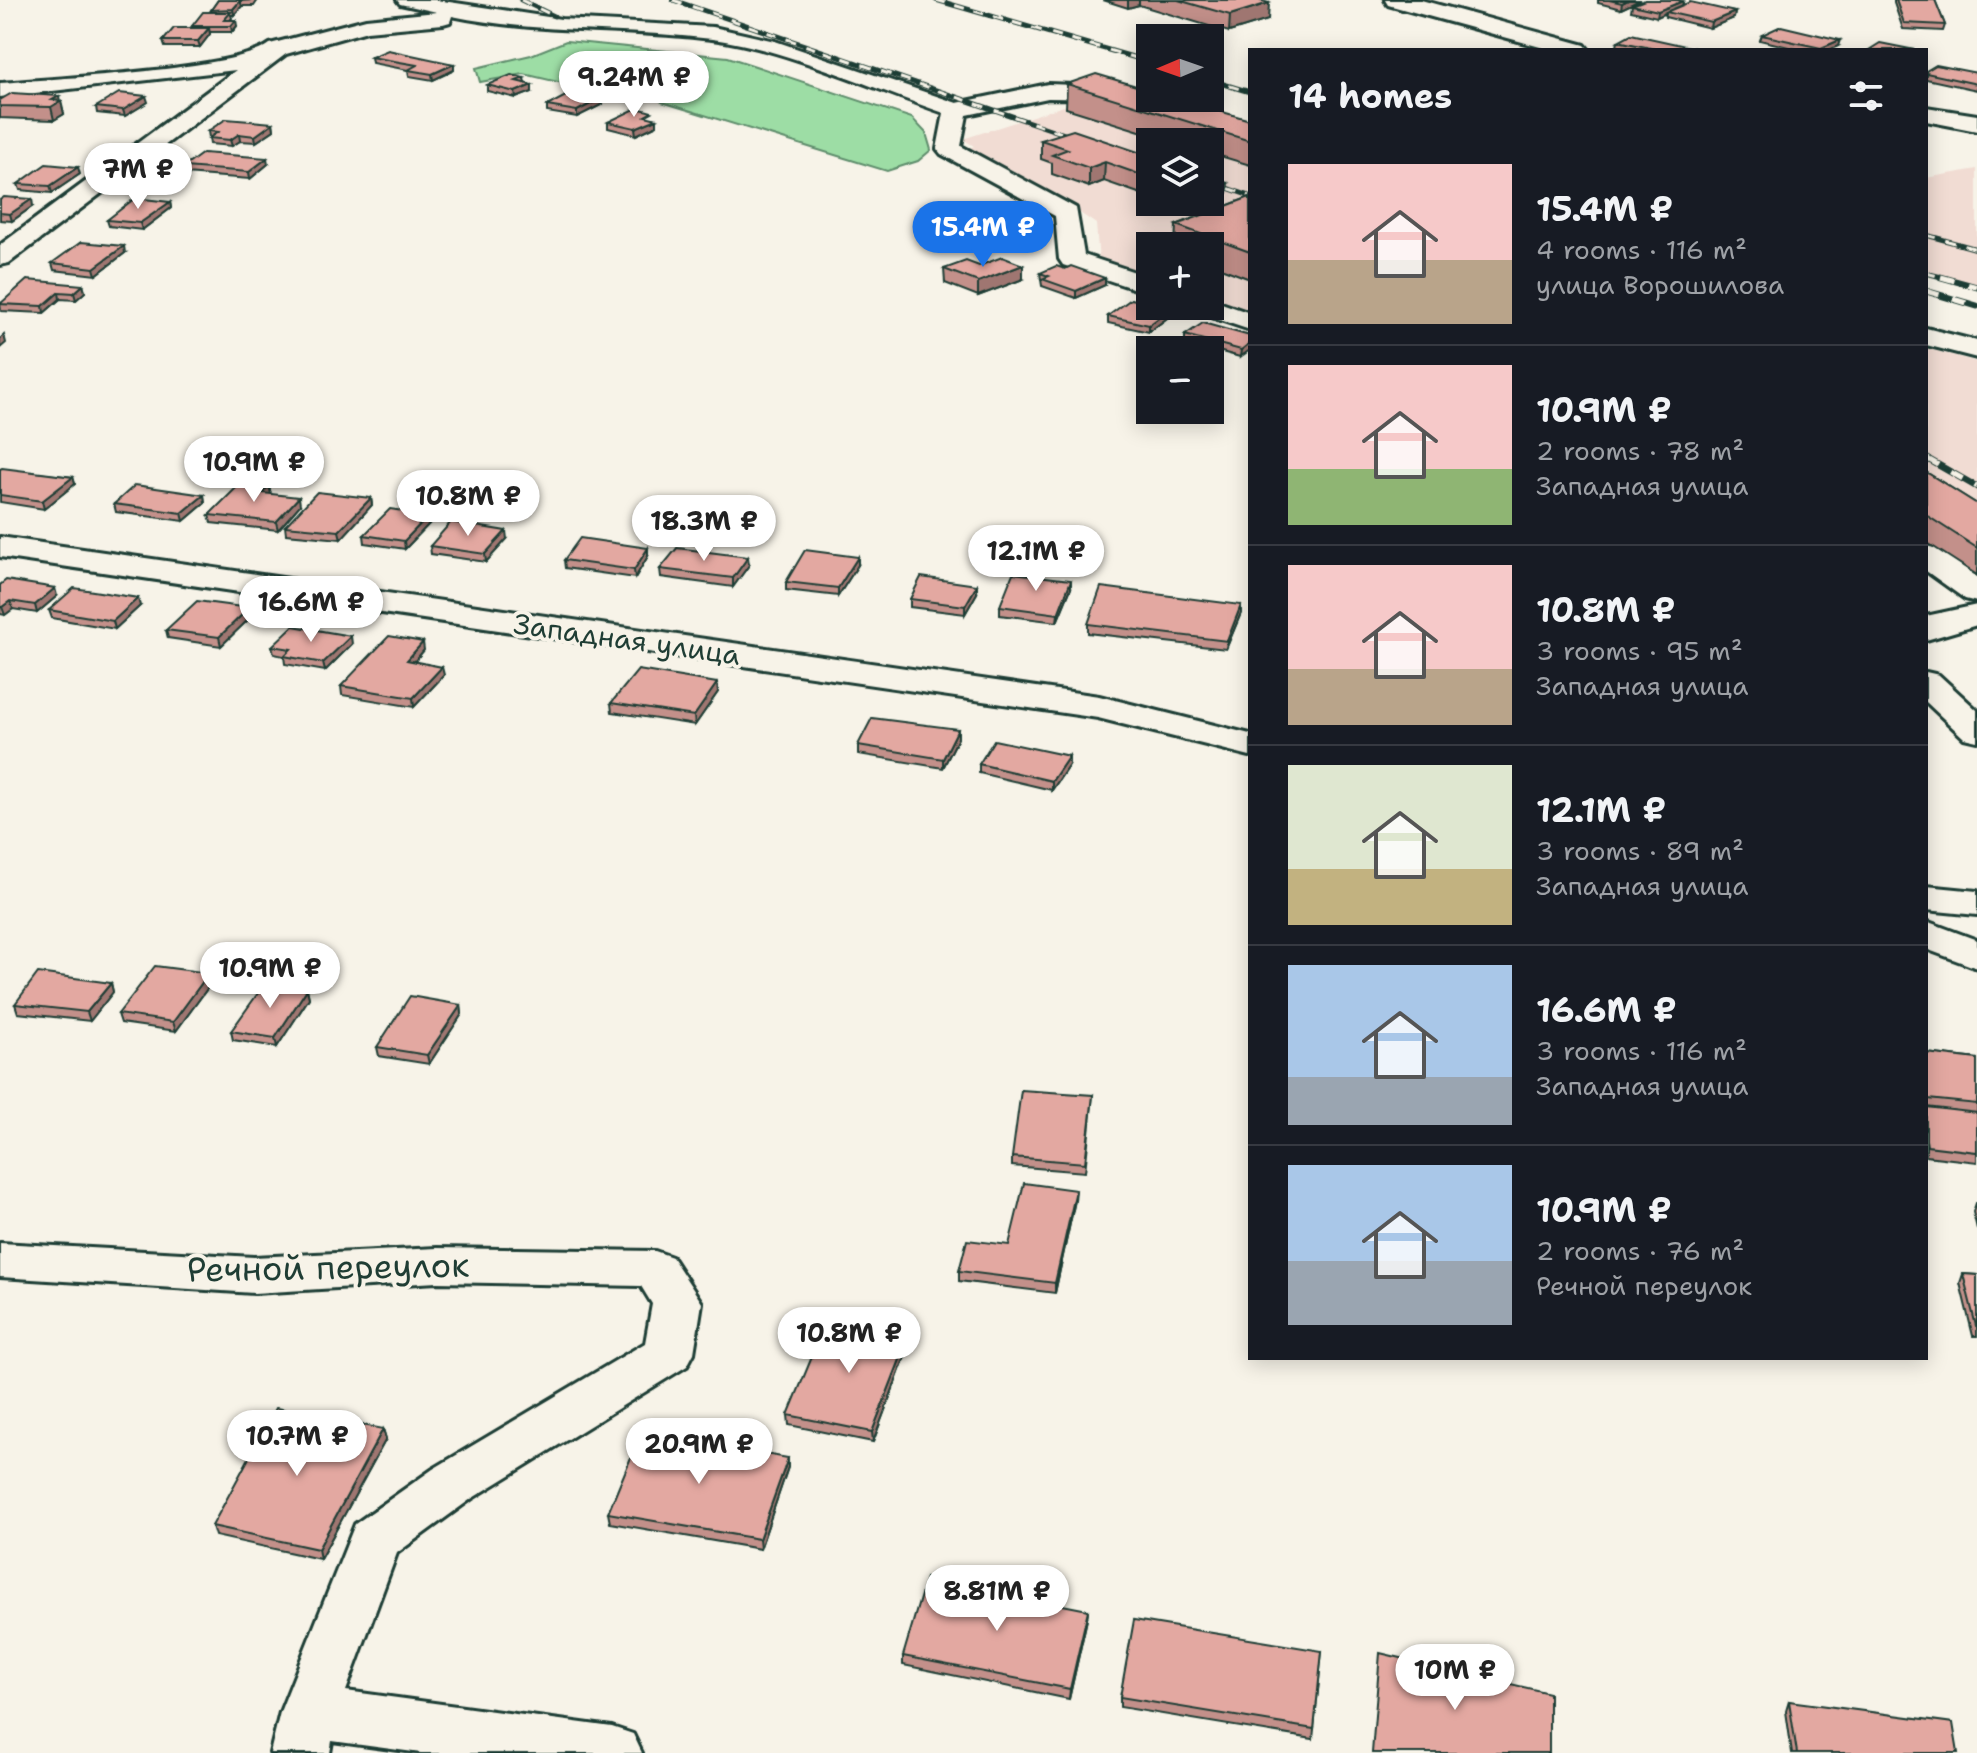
<!DOCTYPE html>
<meta charset="utf-8">
<style>
:root{--surface:#171b24;--page:#242831;--text:#f1f3f6;--muted:#9ea1a6;--line:#363941;--accent:#1a73e8}
body{margin:0;font-family:"Shantell Sans",sans-serif;background:var(--page);color:var(--text);height:100vh;display:flex;flex-direction:column;font-size:30px;white-space:nowrap}
*{box-sizing:border-box;margin:0}
p{font-size:26px;color:var(--muted)}
.icon{flex:none;width:44px;height:44px;fill:none;stroke:currentColor;stroke-width:2;stroke-linecap:round;stroke-linejoin:round}
.map{position:relative;flex:1;overflow:hidden}
.sheet{position:absolute;left:1248px;top:48px;width:680px;height:1312px;display:flex;flex-direction:column;background:var(--surface);border-radius:0px;box-shadow:0 4px 20px #0003}
.sheet>*{flex:none}
.needle{width:52px;rotate:268deg}
.fabs{position:absolute;left:1136px;top:24px;display:grid;gap:16px}
.fabs a{display:grid;place-items:center;width:88px;height:88px;border-radius:0px;background:var(--surface);box-shadow:0 4px 20px #0003;font-size:40px}
.price{position:absolute;translate:-50% -68px;padding:0 18px;border-radius:28px;background:#fff;color:#222;font-size:26px;line-height:52px;filter:drop-shadow(0 2px 4px #0008)}
.price::after{content:'';position:absolute;left:50%;top:48px;width:24px;height:18px;margin-left:-12px;background:inherit;clip-path:polygon(0 0,100% 0,50% 100%)}
.price.current{background:var(--accent);color:#fff}
ul{padding:0;list-style:none}
li{display:flex;align-items:center;gap:24px;height:200px;padding:0 40px}
li+li{border-top:2px solid var(--line)}
li span{display:grid;place-items:center;flex:none;width:224px;height:160px;border-radius:0px;color:#555}
li>.icon{margin-inline-start:auto}
span .icon{width:96px;height:96px;fill:#fffc;stroke-width:1}
li b{font-size:34px}
h2{display:flex;justify-content:space-between;align-items:center;height:96px;padding:0 40px;font-size:34px}
.map>svg:first-child{display:block}
</style>
<div class="map">
<svg width="1977" height="1753" viewBox="0 0 1977 1753">
<rect width="100%" height="100%" fill="#f7f3e8"/>
<filter id="ink" filterUnits="userSpaceOnUse"><feTurbulence type="fractalNoise" baseFrequency=".0125" numOctaves="2"/><feDisplacementMap in="SourceGraphic" scale="16" xChannelSelector="R" yChannelSelector="G"/><feConvolveMatrix kernelMatrix="1 2 1 2 8 2 1 2 1" color-interpolation-filters="sRGB"/></filter>
<g filter="url(#ink)">
<g fill="#f1dcd3" fill-rule="evenodd">
<path d="M1100,94L1250,140V313L1210,300V246H1150V279L1099,262L1096,224L1051,193L964,150L974,146L963,139ZM1150,142H1210V202H1150Z"/>
<polygon points="1977,169 1977,286 1926,270 1926,178"/>
<polygon points="1926,348 1977,362 1977,577 1926,544"/>
</g>
<polygon fill="#9ddda5" stroke="#5e8d6c" stroke-width="2" points="566,41 728,57 912,118 926,133 931,150 918,161 887,171 662,102 647,86 571,85 524,74 480,82 476,68 531,55"/>
<g fill="none" stroke-linecap="round" stroke-linejoin="round">
<g stroke="#1f3d34" stroke-width="6">
<g id="street">
<path d="M397,0H436L561,19L713,27L775,41L957,103L1048,84L1128,87L1131,92L1128,97L1120,99L1048,98L967,115L961,146L1076,208L1084,255L1150,277V294L1063,265L1059,259L1055,216L941,154L937,149L944,113C875,89 783,48 712,39C625,28 538,34 452,16L450,22L443,24L367,31L286,54L9,263L0,265V245L236,70L0,97V83C53,78 236,70 270,44L366,19L437,12L400,4Z"/>
<polygon points="1210,299 1250,313 1250,330 1196,312 1192,306 1210,306"/>
<polygon points="1926,328 1977,341 1977,358 1926,345"/>
<polygon points="0,537 1099,696 1250,734 1250,756 1098,718 0,557"/>
<polygon points="1926,546 1938,549 1977,577 1977,602 1965,599 1926,571"/>
<polygon points="1977,605 1977,625 1926,640 1926,616"/>
<polygon points="1926,672 1939,675 1977,710 1977,741 1964,738 1926,702"/>
<polygon points="1926,886 1977,891 1977,915 1926,910"/>
<polygon points="1926,921 1977,940 1977,968 1926,949"/>
<polygon points="0,1243 254,1257 437,1248 655,1251 672,1257 702,1303 694,1353 687,1366 471,1499 397,1553 346,1691 612,1727 633,1734 642,1753 421,1753 332,1741 330,1753 270,1753 280,1712 355,1524 433,1469 645,1343 652,1304 641,1286 437,1282 254,1293 0,1277"/>
</g>
</g>
<g stroke="#1f3d34" stroke-width="6">
<g id="secondary">
<polygon points="1385,0 1421,0 1585,45 1589,50 1551,50 1388,5"/>
<polygon points="1926,107 1977,115 1977,131 1926,121"/>
</g>
</g>
<use href="#street" fill="#f7f3e8" fill-rule="evenodd"/>
<use href="#secondary" fill="#f7f3e8" fill-rule="evenodd"/>
<g stroke="#1f3d34" stroke-width="5">
<g id="rail-far1">
<polyline points="521,0 554,16"/>
<polyline points="673,0 1085,141"/>
<polyline points="936,0 1150,62"/>
<polyline points="1210,80 1250,92"/>
<polyline points="1210,182 1250,196"/>
<polyline points="1926,235 1977,249"/>
<polyline points="1926,273 1949,279"/>
</g>
</g>
<g stroke="#1f3d34" stroke-width="7">
<g id="rail">
<polyline points="1941,277 1977,287"/>
<polyline points="1926,291 1977,306"/>
<polyline points="1926,458 1977,487"/>
</g>
</g>
<use href="#rail-far1" stroke="#f7f3e8" stroke-width="3" stroke-dasharray="10" stroke-linecap="butt"/>
<use href="#rail" stroke="#f7f3e8" stroke-width="5" stroke-dasharray="14" stroke-linecap="butt"/>
</g>
<g fill="#c3908a" stroke="#1f3d34" stroke-width="2">
<polygon points="218,0 258,0 254,6 242,6 234,15 231,15 232,18 230,20 237,26 232,32 210,32 210,34 200,47 165,47 163,41 192,28 192,26 211,12 211,10"/>
<polygon points="1103,0 1259,0 1268,20 1229,32 1139,5 1128,8"/>
<polygon points="1598,0 1640,0 1621,9 1598,3"/>
<polygon points="1894,0 1935,0 1945,25 1943,31 1903,29 1894,3"/>
<polygon points="1683,1 1683,5 1735,12 1734,18 1710,28 1665,17 1666,13 1657,17 1631,11 1632,5"/>
<polygon points="1762,35 1838,46 1829,50 1801,50 1760,40"/>
<polygon points="1618,41 1694,50 1632,50 1617,47"/>
<polygon points="371,57 454,64 454,70 433,80 409,76 408,70 372,63"/>
<polygon points="1926,71 1977,73 1977,90 1926,79"/>
<polygon points="524,78 525,83 532,92 516,98 487,91 487,85"/>
<polygon points="1067,84 1250,120 1250,165 1210,153 1210,142 1175,142 1066,108"/>
<polygon points="602,98 603,104 577,117 547,112 547,106"/>
<polygon points="0,100 60,101 64,114 54,120 0,118"/>
<polygon points="148,102 125,116 97,113 96,107"/>
<polygon points="653,118 657,119 657,125 636,135 608,128 608,122"/>
<polygon points="273,123 274,130 256,142 240,141 232,146 210,144 208,131"/>
<polygon points="1041,140 1150,156 1150,197 1104,181 1089,187 1052,174 1052,163 1041,159"/>
<polygon points="268,164 250,179 185,174 184,167"/>
<polygon points="80,174 52,193 20,190 18,184"/>
<polygon points="1250,197 1250,279 1210,264 1210,246 1175,246 1176,225"/>
<polygon points="0,200 33,206 12,221 0,220"/>
<polygon points="170,202 171,208 142,230 109,226 107,220"/>
<polygon points="1163,202 1226,202 1196,214"/>
<polygon points="125,253 96,275 54,270 52,263"/>
<polygon points="979,266 1023,279 978,296 945,283 944,269"/>
<polygon points="1040,273 1105,285 1076,298 1042,286"/>
<polygon points="83,285 85,292 76,300 60,299 44,313 1,311 0,303"/>
<polygon points="1171,315 1149,332 1108,323 1108,316"/>
<polygon points="1185,335 1250,336 1240,357 1185,342"/>
<polygon points="0,469 73,477 75,484 44,509 0,502"/>
<polygon points="1926,472 1977,504 1977,575 1926,542"/>
<polygon points="270,494 300,505 278,530 211,523 209,515"/>
<polygon points="204,495 205,503 184,521 116,512 114,504"/>
<polygon points="371,498 372,505 341,539 286,534 285,526"/>
<polygon points="430,523 405,549 365,543 364,535"/>
<polygon points="507,539 486,562 431,554 430,546"/>
<polygon points="648,556 635,578 565,568 564,560"/>
<polygon points="749,565 733,587 661,577 660,569"/>
<polygon points="858,565 838,596 786,590 786,582"/>
<polygon points="0,585 57,596 37,613 13,609 5,615 0,614"/>
<polygon points="1071,588 1057,622 1000,615 1000,606"/>
<polygon points="977,593 965,614 910,607 910,599"/>
<polygon points="1241,605 1241,613 1226,649 1088,633 1088,624"/>
<polygon points="140,606 115,629 52,618 49,610"/>
<polygon points="251,617 221,646 168,638 166,630"/>
<polygon points="352,644 325,671 285,664 284,656 274,654 272,646"/>
<polygon points="424,650 414,662 444,675 414,707 342,695 341,686"/>
<polygon points="717,683 718,692 695,725 612,712 611,703"/>
<polygon points="958,729 958,738 943,768 858,754 858,745"/>
<polygon points="979,764 1069,765 1052,790 979,773"/>
<polygon points="212,982 176,1031 121,1023 118,1014"/>
<polygon points="111,983 113,992 90,1021 18,1013 15,1004"/>
<polygon points="307,989 309,998 277,1047 233,1040 231,1031"/>
<polygon points="461,1005 462,1014 429,1064 379,1056 377,1047"/>
<polygon points="1926,1053 1977,1059 1977,1162 1926,1156"/>
<polygon points="1093,1095 1085,1172 1012,1166 1012,1157"/>
<polygon points="1075,1200 1055,1293 959,1281 959,1271 1009,1245"/>
<polygon points="1976,1203 1977,1203 1977,1229 1973,1212"/>
<polygon points="1963,1274 1977,1275 1977,1336 1973,1336 1960,1283"/>
<polygon points="909,1346 873,1442 789,1425 788,1415"/>
<polygon points="383,1429 386,1439 320,1559 215,1536 212,1526"/>
<polygon points="788,1458 788,1467 760,1549 610,1523 608,1513"/>
<polygon points="1088,1610 1087,1619 1069,1699 903,1665 903,1656"/>
<polygon points="1322,1651 1313,1739 1120,1707 1120,1697"/>
<polygon points="1789,1701 1958,1753 1792,1753 1786,1711"/>
</g>
<g fill="#9f7671" stroke="#1f3d34" stroke-width="2">
<polygon points="1128,0 1139,0 1139,5 1128,8"/>
<polygon points="1628,0 1640,0 1621,9 1622,3"/>
<polygon points="240,1 242,6 234,15 233,9"/>
<polygon points="1683,1 1682,7 1666,12 1666,13 1657,17 1658,11"/>
<polygon points="1269,3 1268,20 1229,32 1230,15"/>
<polygon points="1735,12 1734,18 1710,28 1711,22"/>
<polygon points="236,20 237,26 232,32 231,26"/>
<polygon points="209,28 210,34 200,47 198,41"/>
<polygon points="1840,40 1838,46 1829,50 1820,50 1821,48"/>
<polygon points="454,64 454,70 433,80 432,74"/>
<polygon points="532,85 532,92 516,98 515,92"/>
<polygon points="59,96 60,102 61,101 64,114 54,120 51,107 52,100"/>
<polygon points="146,96 148,102 125,116 123,110"/>
<polygon points="602,98 603,104 577,117 577,111"/>
<polygon points="657,119 657,125 636,135 635,128"/>
<polygon points="273,123 274,130 256,142 255,136"/>
<polygon points="239,134 240,141 232,146 230,140"/>
<polygon points="267,158 268,164 250,179 249,172"/>
<polygon points="1105,162 1104,181 1089,187 1089,168"/>
<polygon points="78,167 80,174 52,193 50,186"/>
<polygon points="1228,183 1226,202 1196,214 1197,202 1210,202 1210,190"/>
<polygon points="32,199 33,206 12,221 10,214"/>
<polygon points="170,202 171,208 142,230 140,223"/>
<polygon points="124,246 125,253 96,275 94,268"/>
<polygon points="1023,265 1023,279 978,296 978,282"/>
<polygon points="1105,278 1105,285 1076,298 1076,291"/>
<polygon points="83,285 85,292 76,300 74,293"/>
<polygon points="59,292 60,299 44,313 43,306"/>
<polygon points="1172,308 1171,315 1149,332 1149,325"/>
<polygon points="4,335 6,343 0,348 0,339"/>
<polygon points="1250,343 1250,350 1240,357 1241,350"/>
<polygon points="73,477 75,484 44,509 42,501"/>
<polygon points="269,486 271,494 263,501 262,493"/>
<polygon points="204,495 205,503 184,521 182,513"/>
<polygon points="299,497 300,505 278,530 276,522"/>
<polygon points="371,498 372,505 341,539 339,531"/>
<polygon points="429,515 430,523 405,549 404,541"/>
<polygon points="506,531 507,539 486,562 485,554"/>
<polygon points="648,548 648,556 635,578 634,570"/>
<polygon points="748,557 749,565 733,587 733,578"/>
<polygon points="858,557 858,565 838,596 838,588"/>
<polygon points="1071,580 1071,588 1057,622 1058,614"/>
<polygon points="977,585 977,593 965,614 965,606"/>
<polygon points="55,588 57,596 37,613 35,605"/>
<polygon points="138,598 140,606 115,629 113,621"/>
<polygon points="10,601 13,609 5,615 2,607"/>
<polygon points="1241,605 1241,613 1226,649 1227,641"/>
<polygon points="249,608 251,617 221,646 219,637"/>
<polygon points="351,636 352,644 325,671 323,663"/>
<polygon points="423,642 424,650 408,669 407,660"/>
<polygon points="442,667 444,675 414,707 413,698"/>
<polygon points="717,683 718,692 695,725 694,716"/>
<polygon points="958,729 958,738 943,768 943,759"/>
<polygon points="1069,756 1069,765 1052,790 1052,781"/>
<polygon points="209,973 212,982 176,1031 173,1022"/>
<polygon points="111,983 113,992 90,1021 87,1012"/>
<polygon points="307,989 309,998 277,1047 275,1038"/>
<polygon points="461,1005 462,1014 429,1064 427,1055"/>
<polygon points="1076,1190 1075,1200 1055,1293 1055,1283"/>
<polygon points="909,1336 909,1346 873,1442 872,1432"/>
<polygon points="383,1429 386,1439 320,1559 318,1549"/>
<polygon points="788,1458 788,1467 760,1549 759,1539"/>
<polygon points="1088,1610 1087,1619 1069,1699 1070,1689"/>
</g>
<g fill="#e3a8a1" stroke="#1f3d34" stroke-width="2">
<polygon points="218,0 253,0 240,1 233,9 211,10"/>
<polygon points="1178,0 1259,0 1269,3 1230,15"/>
<polygon points="1609,0 1628,0 1622,3"/>
<polygon points="1645,0 1679,0 1683,1 1658,11 1632,5"/>
<polygon points="1896,0 1935,0 1945,25 1904,23"/>
<polygon points="1690,2 1735,12 1711,22 1666,12"/>
<polygon points="203,12 231,12 224,20 236,20 231,26 192,26"/>
<polygon points="1781,26 1840,40 1821,48 1762,35"/>
<polygon points="174,28 209,28 198,41 163,41"/>
<polygon points="1631,34 1695,48 1691,50 1660,50 1618,41"/>
<polygon points="1880,43 1915,50 1869,50"/>
<polygon points="388,50 454,64 432,74 408,70 417,65 371,57"/>
<polygon points="1936,65 1977,73 1977,84 1926,73 1926,71"/>
<polygon points="1096,74 1150,90 1150,98 1175,98 1250,120 1250,141 1067,84"/>
<polygon points="511,75 524,78 516,81 532,85 515,92 487,85"/>
<polygon points="573,92 602,98 577,111 547,106"/>
<polygon points="12,93 59,96 52,100 61,101 51,107 0,106 0,100"/>
<polygon points="119,93 146,96 123,110 96,107"/>
<polygon points="637,108 652,112 645,116 657,119 635,128 608,122"/>
<polygon points="226,119 273,123 255,136 239,134 230,140 209,138 218,132 208,131"/>
<polygon points="1073,130 1150,156 1150,178 1105,162 1089,168 1052,155 1068,149 1041,140"/>
<polygon points="203,153 267,158 249,172 184,167"/>
<polygon points="46,164 78,167 50,186 18,184"/>
<polygon points="1210,177 1228,183 1210,190"/>
<polygon points="4,197 32,199 10,214 0,213 0,200"/>
<polygon points="1250,197 1250,252 1176,225"/>
<polygon points="135,198 170,202 140,223 107,220"/>
<polygon points="81,242 124,246 94,268 52,263"/>
<polygon points="1002,257 1023,265 978,282 944,269 966,261 979,266"/>
<polygon points="1056,266 1065,269 1071,266 1105,278 1076,291 1042,279 1049,276 1040,273"/>
<polygon points="27,280 83,285 74,293 59,292 43,306 0,304"/>
<polygon points="1131,299 1150,303 1150,306 1165,306 1172,308 1149,325 1108,316"/>
<polygon points="1203,323 1250,336 1250,343 1241,350 1185,335"/>
<polygon points="2,468 73,477 42,501 0,495 0,469"/>
<polygon points="1926,472 1977,504 1977,548 1926,515"/>
<polygon points="241,483 269,486 262,493 299,497 276,522 209,515"/>
<polygon points="135,485 204,495 182,513 114,504"/>
<polygon points="317,492 371,498 339,531 285,526"/>
<polygon points="390,509 429,515 404,541 364,535"/>
<polygon points="451,522 506,531 485,554 430,546"/>
<polygon points="580,538 648,548 634,570 564,560"/>
<polygon points="677,548 748,557 733,578 660,569"/>
<polygon points="805,550 858,557 838,588 786,582"/>
<polygon points="1013,573 1071,580 1058,614 1000,606"/>
<polygon points="921,577 977,585 965,606 910,599"/>
<polygon points="6,580 55,588 35,605 10,601 2,607 0,607 0,585"/>
<polygon points="1101,587 1241,605 1227,641 1088,624"/>
<polygon points="74,588 138,598 113,621 49,610"/>
<polygon points="197,601 249,608 219,637 166,630"/>
<polygon points="293,626 351,636 323,663 284,656 291,649 272,646"/>
<polygon points="389,636 423,642 407,660 442,667 413,698 341,686"/>
<polygon points="638,670 717,683 694,716 611,703"/>
<polygon points="872,718 958,729 943,759 858,745"/>
<polygon points="994,740 1069,756 1052,781 979,764"/>
<polygon points="155,966 209,973 173,1022 118,1014"/>
<polygon points="38,973 111,983 87,1012 15,1004"/>
<polygon points="266,982 307,989 275,1038 231,1031"/>
<polygon points="410,996 461,1005 427,1055 377,1047"/>
<polygon points="1926,1053 1977,1059 1977,1104 1928,1099 1926,1090"/>
<polygon points="1021,1090 1093,1095 1085,1163 1012,1157"/>
<polygon points="1926,1107 1977,1113 1977,1152 1927,1146 1926,1140"/>
<polygon points="1024,1183 1076,1190 1055,1283 959,1271 967,1240 1009,1245"/>
<polygon points="1963,1274 1977,1275 1977,1326 1976,1326"/>
<polygon points="828,1318 909,1336 872,1432 788,1415"/>
<polygon points="276,1408 383,1429 318,1549 212,1526"/>
<polygon points="641,1433 788,1458 759,1539 608,1513"/>
<polygon points="926,1578 1088,1610 1070,1689 903,1656"/>
<polygon points="1134,1620 1322,1651 1314,1729 1120,1697"/>
<polygon points="1380,1653 1549,1693 1549,1753 1372,1753"/>
<polygon points="1789,1701 1953,1723 1958,1753 1797,1753"/>
</g>
</g>
<g text-anchor="middle" stroke-width="8" stroke-linejoin="round" paint-order="stroke">
<g font-size="28" fill="#1f3d34" stroke="#f7f3e8">
<text transform="translate(627 639) rotate(8)" y="10">Западная улица</text>
</g>
<g font-size="34" fill="#1f3d34" stroke="#f7f3e8">
<text transform="translate(328 1267) rotate(-1)" y="12">Речной переулок</text>
</g>
</g>
</svg>
<div class="fabs">
<a><svg class="needle" viewBox="-14 -14 28 28"><path d="M0-13l5 13h-10z" fill="#e53935"/><path d="M0 13l5-13h-10z" fill="#9ea1a6"/></svg></a>
<a><svg class="icon" aria-label="layers" viewBox="0 0 24 24"><path d="M12 4l9 5-9 5-9-5zM3 14l9 5 9-5"/></svg></a>
<a>+</a>
<a>−</a>
</div>
<b class="price" style="left:634px;top:119px">9.24M ₽</b>
<b class="price" style="left:138px;top:211px">7M ₽</b>
<b class="price current" style="left:983px;top:269px">15.4M ₽</b>
<b class="price" style="left:254px;top:504px">10.9M ₽</b>
<b class="price" style="left:468px;top:538px">10.8M ₽</b>
<b class="price" style="left:704px;top:563px">18.3M ₽</b>
<b class="price" style="left:1036px;top:593px">12.1M ₽</b>
<b class="price" style="left:311px;top:644px">16.6M ₽</b>
<b class="price" style="left:270px;top:1010px">10.9M ₽</b>
<b class="price" style="left:849px;top:1375px">10.8M ₽</b>
<b class="price" style="left:297px;top:1478px">10.7M ₽</b>
<b class="price" style="left:699px;top:1486px">20.9M ₽</b>
<b class="price" style="left:997px;top:1633px">8.81M ₽</b>
<b class="price" style="left:1455px;top:1712px">10M ₽</b>
<section class="sheet">
<h2>14 homes<svg class="icon" aria-label="filters" viewBox="0 0 24 24"><path d="M4 7h16M4 17h16"/><circle cx="9" cy="7" r="2"/><circle cx="15" cy="17" r="2"/></svg></h2>
<ul>
<li><span style="background:linear-gradient(#f6c9c9 60%,#b9a48a 0)"><svg class="icon" aria-label="home" viewBox="0 0 24 24"><path d="M3 11l9-7 9 7M6 9v11h12V9"/></svg></span><div><b>15.4M ₽</b><p>4 rooms · 116 m²</p><p>улица Ворошилова</p></div></li>
<li><span style="background:linear-gradient(#f6c9c9 65%,#8fb573 0)"><svg class="icon" aria-label="home" viewBox="0 0 24 24"><path d="M3 11l9-7 9 7M6 9v11h12V9"/></svg></span><div><b>10.9M ₽</b><p>2 rooms · 78 m²</p><p>Западная улица</p></div></li>
<li><span style="background:linear-gradient(#f6c9c9 65%,#b9a48a 0)"><svg class="icon" aria-label="home" viewBox="0 0 24 24"><path d="M3 11l9-7 9 7M6 9v11h12V9"/></svg></span><div><b>10.8M ₽</b><p>3 rooms · 95 m²</p><p>Западная улица</p></div></li>
<li><span style="background:linear-gradient(#dfe7d0 65%,#c2b280 0)"><svg class="icon" aria-label="home" viewBox="0 0 24 24"><path d="M3 11l9-7 9 7M6 9v11h12V9"/></svg></span><div><b>12.1M ₽</b><p>3 rooms · 89 m²</p><p>Западная улица</p></div></li>
<li><span style="background:linear-gradient(#a9c7e8 70%,#9aa5b1 0)"><svg class="icon" aria-label="home" viewBox="0 0 24 24"><path d="M3 11l9-7 9 7M6 9v11h12V9"/></svg></span><div><b>16.6M ₽</b><p>3 rooms · 116 m²</p><p>Западная улица</p></div></li>
<li><span style="background:linear-gradient(#a9c7e8 60%,#9aa5b1 0)"><svg class="icon" aria-label="home" viewBox="0 0 24 24"><path d="M3 11l9-7 9 7M6 9v11h12V9"/></svg></span><div><b>10.9M ₽</b><p>2 rooms · 76 m²</p><p>Речной переулок</p></div></li>
</ul>
</section>
</div>
